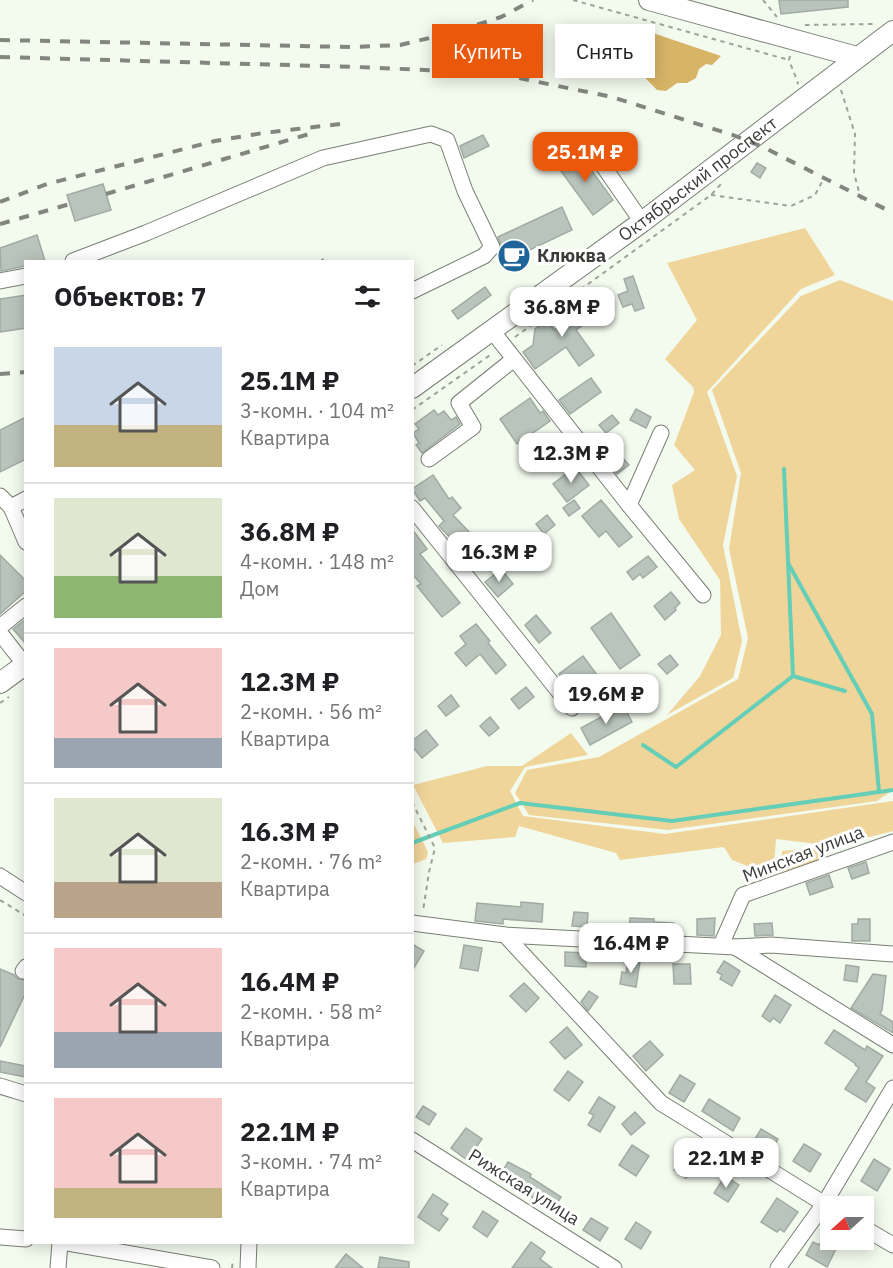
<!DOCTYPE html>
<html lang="ru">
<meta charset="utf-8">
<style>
:root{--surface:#fff;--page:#f2f2f2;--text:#202124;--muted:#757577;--line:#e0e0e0;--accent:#ea580c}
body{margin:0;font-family:"IBM Plex Sans",sans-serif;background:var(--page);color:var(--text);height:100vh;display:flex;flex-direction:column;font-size:22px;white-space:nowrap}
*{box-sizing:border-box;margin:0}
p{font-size:20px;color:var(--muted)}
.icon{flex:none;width:33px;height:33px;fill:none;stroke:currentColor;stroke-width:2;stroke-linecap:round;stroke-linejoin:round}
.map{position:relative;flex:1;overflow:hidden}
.drawer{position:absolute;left:24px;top:260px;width:390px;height:984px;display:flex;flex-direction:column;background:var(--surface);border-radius:0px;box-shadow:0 3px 15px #0003}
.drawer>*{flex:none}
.banner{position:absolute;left:432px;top:24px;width:370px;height:54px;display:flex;gap:12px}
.needle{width:39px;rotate:249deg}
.controls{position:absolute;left:820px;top:1196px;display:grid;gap:12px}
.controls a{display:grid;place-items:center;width:54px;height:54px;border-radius:0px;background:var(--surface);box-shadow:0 3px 15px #0003;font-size:30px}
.price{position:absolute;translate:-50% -51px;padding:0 14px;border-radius:12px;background:#fff;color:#222;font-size:20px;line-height:39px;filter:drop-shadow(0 2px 3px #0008)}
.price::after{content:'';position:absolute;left:50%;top:36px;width:18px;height:14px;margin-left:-9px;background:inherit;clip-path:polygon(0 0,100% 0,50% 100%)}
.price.active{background:var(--accent);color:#fff}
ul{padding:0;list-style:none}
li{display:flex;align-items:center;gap:18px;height:150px;padding:0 30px}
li+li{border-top:2px solid var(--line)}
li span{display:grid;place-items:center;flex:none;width:168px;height:120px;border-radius:0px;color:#555}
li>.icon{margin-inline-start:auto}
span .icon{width:72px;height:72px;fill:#fffc;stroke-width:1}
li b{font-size:26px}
h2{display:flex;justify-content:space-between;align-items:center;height:72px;padding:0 30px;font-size:26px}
.chip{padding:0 21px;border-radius:0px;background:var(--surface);box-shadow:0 3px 15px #0003;font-size:21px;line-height:54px}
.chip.active{background:var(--accent);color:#fff}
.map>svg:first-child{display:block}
</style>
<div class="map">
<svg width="893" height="1268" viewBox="0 0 893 1268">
<rect width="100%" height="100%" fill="#f3faee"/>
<g fill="#f0d59b">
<polygon points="805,228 835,275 801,289 707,392 737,476 723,545 742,641 733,678 667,715 700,676 721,635 720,580 679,519 672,485 695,470 674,445 694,392 693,387 665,359 697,320 667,263"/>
<polygon points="840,280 893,301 893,790 877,801 668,830 529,815 515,793 527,770 599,757 738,679 748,638 729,549 741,473 712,390 801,296"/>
<polygon points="571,733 588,755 525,767 510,791 523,816 665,834 893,801 893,831 835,846 776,839 773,876 732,860 724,847 620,860 616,853 519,826 515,837 443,843 413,785 487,766 522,766"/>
<polygon points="412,820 428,852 426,859 413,864"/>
<polygon points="826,847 827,861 781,876 782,851"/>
</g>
<polygon fill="#d8b467" points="638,28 721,56 712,65 706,64 699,69 696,78 687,83 677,83 666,91 657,90 627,59"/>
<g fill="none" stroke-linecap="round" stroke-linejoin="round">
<g stroke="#64ceb7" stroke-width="4">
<polyline points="788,563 872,714 879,792"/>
<polyline points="793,676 845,691"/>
<polyline points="643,745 676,767 793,676 784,469"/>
<polyline points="412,843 520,803 672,821 893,790"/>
</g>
</g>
<g fill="#b9c4bc" stroke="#a0aba3" stroke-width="1.5">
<polygon points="779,0 848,0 848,7 781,14"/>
<polygon points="483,135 489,146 464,158 460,146"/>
<polygon points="578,152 613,200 593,215 558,167"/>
<polygon points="757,163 766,168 760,178 751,172"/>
<polygon points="103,184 111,210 75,221 67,195"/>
<polygon points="562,207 572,230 506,261 498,237"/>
<polygon points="37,235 45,261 26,261 26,266 1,271 0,248"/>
<polygon points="633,276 644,308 635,311 632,304 623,307 618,295 628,291 624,279"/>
<polygon points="485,287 491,295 458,319 452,311"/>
<polygon points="26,295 26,328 0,332 0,299"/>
<polygon points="584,296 597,315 576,330 594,355 579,366 566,347 535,369 523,352 533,345 535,329 548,320 554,330 580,312 574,303"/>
<polygon points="591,378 601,392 570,414 559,400"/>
<polygon points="530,398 540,413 543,411 550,421 517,444 500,419"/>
<polygon points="636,409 651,417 646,428 630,420"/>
<polygon points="434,410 438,415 444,411 451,420 456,417 460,424 422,453 416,445 419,443 413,433 419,429 415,424"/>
<polygon points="612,415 619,423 606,433 599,425"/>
<polygon points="26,417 26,459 0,472 0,430"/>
<polygon points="620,455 629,465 617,474 609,463"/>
<polygon points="575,467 589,485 567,502 553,484"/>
<polygon points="433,475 449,499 452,497 461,508 453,515 472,535 459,547 439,526 444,521 425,498 420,501 412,489"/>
<polygon points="574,500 580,508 569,516 563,508"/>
<polygon points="601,500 632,537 619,547 606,531 599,537 582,516"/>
<polygon points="547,515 555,525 544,534 536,524"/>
<polygon points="412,529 427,549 420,554 460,603 442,617 417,586 421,584 412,574"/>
<polygon points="0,555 26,581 26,591 0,614"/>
<polygon points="648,556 657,567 643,578 640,574 633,580 627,572"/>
<polygon points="501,569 513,584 498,597 485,582"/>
<polygon points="671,592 680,603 675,608 676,610 665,620 654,606"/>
<polygon points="611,613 640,655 620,669 591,628"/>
<polygon points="536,615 551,633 539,643 525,625"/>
<polygon points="26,619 26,644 13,629"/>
<polygon points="476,624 490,641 488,643 506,665 496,674 480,654 466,666 455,653 466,644 460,636"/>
<polygon points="670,655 678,665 667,674 658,664"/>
<polygon points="583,656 603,683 580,699 578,696 576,697 559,674"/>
<polygon points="526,687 534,697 519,709 511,699"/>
<polygon points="451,695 459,706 446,716 438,706"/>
<polygon points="623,705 632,722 590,745 581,728"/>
<polygon points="490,717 499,728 489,736 480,726"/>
<polygon points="426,730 438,745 422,758 412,746 412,741"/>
<polygon points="866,862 869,873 852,879 848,868"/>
<polygon points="829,875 833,887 810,895 806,883"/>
<polygon points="521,902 543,904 542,922 503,919 503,924 475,921 477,903 521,907"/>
<polygon points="574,912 588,913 587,927 572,926"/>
<polygon points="630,918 654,919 654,922 674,923 674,934 629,932"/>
<polygon points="715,918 714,936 697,935 697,919"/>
<polygon points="858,919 870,919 870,941 852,941 852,924 858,924"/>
<polygon points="772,923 773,935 755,936 754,924"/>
<polygon points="412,944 424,951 412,971"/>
<polygon points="464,945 482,948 478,971 460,968"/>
<polygon points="565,952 586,953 586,967 565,966"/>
<polygon points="628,959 640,961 636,987 620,984 622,972 626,973"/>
<polygon points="724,961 740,971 732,986 720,979 722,975 717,972"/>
<polygon points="673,964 690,964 691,984 674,984"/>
<polygon points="846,965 859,967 857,982 844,980"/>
<polygon points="0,969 14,975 18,979 26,980 26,992 0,1047"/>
<polygon points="873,974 886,976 882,1010 880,1014 893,1022 893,1033 851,1008"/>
<polygon points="524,983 539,998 526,1012 510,996"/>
<polygon points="589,991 598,997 588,1011 581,1002"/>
<polygon points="775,995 791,1005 780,1023 773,1018 770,1022 762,1016"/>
<polygon points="567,1027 582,1045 565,1059 550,1042"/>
<polygon points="834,1030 865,1050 867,1046 883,1056 866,1082 875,1088 866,1102 845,1089 859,1068 855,1065 856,1064 825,1043"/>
<polygon points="650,1041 663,1055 646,1071 633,1056"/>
<polygon points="0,1061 26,1066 26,1077 0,1072"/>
<polygon points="568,1071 583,1082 569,1101 554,1090"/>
<polygon points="680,1075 695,1084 684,1102 669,1093"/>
<polygon points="599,1097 615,1107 600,1132 588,1125 594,1115 589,1113"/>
<polygon points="709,1099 740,1118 733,1131 702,1111"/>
<polygon points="423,1106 436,1114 429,1125 416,1117"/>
<polygon points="635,1112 645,1123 631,1135 622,1124"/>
<polygon points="466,1128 482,1139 467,1160 451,1148"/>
<polygon points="761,1129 778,1139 770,1154 752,1144"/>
<polygon points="804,1144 821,1154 810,1172 793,1161"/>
<polygon points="632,1145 649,1156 636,1176 619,1165"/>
<polygon points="687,1149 703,1159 693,1175 690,1173 686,1178 674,1170"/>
<polygon points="874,1159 890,1169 877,1191 861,1181"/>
<polygon points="508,1162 531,1174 530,1177 561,1197 553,1210 499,1177"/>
<polygon points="725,1176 739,1185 728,1202 714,1193"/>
<polygon points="433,1194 448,1204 441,1214 448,1219 439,1231 418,1217"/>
<polygon points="777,1198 798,1212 784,1232 780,1229 777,1232 761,1222"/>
<polygon points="483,1211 498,1221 487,1237 473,1227"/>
<polygon points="591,1218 608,1228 600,1241 583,1230"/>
<polygon points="636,1222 651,1232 641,1249 625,1239"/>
<polygon points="831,1225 831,1239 841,1239 827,1267 806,1255 813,1242 819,1245"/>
<polygon points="531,1242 545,1252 540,1259 552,1268 512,1268"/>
<polygon points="346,1254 363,1268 335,1268"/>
<polygon points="380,1257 409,1262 409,1268 378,1268"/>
</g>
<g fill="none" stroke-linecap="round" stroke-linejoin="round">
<g stroke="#797f74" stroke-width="17">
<g id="minor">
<polyline points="586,141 642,222"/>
<polyline points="73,261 146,233 323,158 431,134 447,140 465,191 492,247 484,256 412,291"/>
<polyline points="0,281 26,276"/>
<polyline points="493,332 629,505 703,595"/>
<polyline points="429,459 473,427 459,403 514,359"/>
<polyline points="0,496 11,507"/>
<polyline points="26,499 11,507 26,542"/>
<polyline points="629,505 661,433"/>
<polyline points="412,508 572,708"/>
<polyline points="0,627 26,606"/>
<polyline points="0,633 25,665"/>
<polyline points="0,876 26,893"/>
<polyline points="412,923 505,935 735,947 771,945 893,954"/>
<polyline points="505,935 661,1103 831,1208"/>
<polyline points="721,945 743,895 893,842"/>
<polyline points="735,947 893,1045"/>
<polyline points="23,971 26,967"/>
<polyline points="0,1086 26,1094"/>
<polyline points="412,1140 614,1268"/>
<polyline points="864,1228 893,1245"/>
<polyline points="0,1237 26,1239"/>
<polyline points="62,1242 212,1268"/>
<polyline points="58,1268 60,1242"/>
<polyline points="248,1268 249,1242"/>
<polyline points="778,1268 824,1204 893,1088"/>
</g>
</g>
<g stroke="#797f74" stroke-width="22">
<g id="major">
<polyline points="649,0 857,57"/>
<path id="s1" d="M412,388L642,222L893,31"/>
<polyline points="0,683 26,664"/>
</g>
</g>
<g stroke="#9ea39a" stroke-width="2" stroke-dasharray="4.5 4.5" stroke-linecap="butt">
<polyline points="573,0 789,60"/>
<polyline points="763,0 777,17"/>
<polyline points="805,25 874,24"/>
<polyline points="790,56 789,60 798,83 797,84"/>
<polyline points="841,90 855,134 854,173 862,203"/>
<polyline points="711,195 791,206 815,195 822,182"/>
<polyline points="515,337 711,195 722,183"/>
<polyline points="412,366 442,345"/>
<polyline points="412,410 493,353"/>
<polyline points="0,703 9,697"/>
<polyline points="412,802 435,848 429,872 423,911"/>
<polyline points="0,900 26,916"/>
<polyline points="232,1268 233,1259"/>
</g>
<use href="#minor" stroke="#fff" stroke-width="15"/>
<use href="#major" stroke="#fff" stroke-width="20"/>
<g stroke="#82867f" stroke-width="4" stroke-dasharray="10 10" stroke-linecap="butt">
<polyline points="0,40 351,47 400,45 455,32 501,17 533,0"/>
<polyline points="0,57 357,67 494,73 612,97 733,135 763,147 893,213"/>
<polyline points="106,194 309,134"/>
<polyline points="0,202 47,184 215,141 263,133 340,124"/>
<polyline points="0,224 70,204"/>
<polyline points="322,261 324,260"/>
<polyline points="0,374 26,372"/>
</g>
</g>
<defs>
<g id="cafe-disc" transform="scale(1.725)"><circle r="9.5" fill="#20659a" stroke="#fff"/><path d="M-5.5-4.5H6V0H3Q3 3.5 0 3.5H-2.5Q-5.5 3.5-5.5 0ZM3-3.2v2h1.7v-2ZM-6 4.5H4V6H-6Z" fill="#fff"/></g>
</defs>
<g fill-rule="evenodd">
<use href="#cafe-disc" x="514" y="256"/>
</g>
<g text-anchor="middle" stroke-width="6" stroke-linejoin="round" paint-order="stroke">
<g font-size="18" fill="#3b3d39" stroke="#fff">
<text dy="6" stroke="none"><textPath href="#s1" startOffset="354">Октябрьский проспект</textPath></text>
<text transform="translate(803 854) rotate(-21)" y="6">Минская улица</text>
<text transform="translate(524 1187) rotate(32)" y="6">Рижская улица</text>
</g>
<g font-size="18" font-weight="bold" fill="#3b3d39" stroke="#fff" text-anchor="start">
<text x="537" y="262">Клюква</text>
</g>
</g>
</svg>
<div class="controls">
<a><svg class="needle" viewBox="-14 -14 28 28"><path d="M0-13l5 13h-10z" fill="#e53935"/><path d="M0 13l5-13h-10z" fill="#757577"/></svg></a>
</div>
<b class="price active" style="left:585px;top:183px">25.1M ₽</b>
<b class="price" style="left:562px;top:338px">36.8M ₽</b>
<b class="price" style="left:571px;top:484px">12.3M ₽</b>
<b class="price" style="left:499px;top:583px">16.3M ₽</b>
<b class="price" style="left:606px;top:725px">19.6M ₽</b>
<b class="price" style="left:631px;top:974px">16.4M ₽</b>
<b class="price" style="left:726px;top:1189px">22.1M ₽</b>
<div class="banner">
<a class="chip active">Купить</a>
<a class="chip">Снять</a>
</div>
<section class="drawer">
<h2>Объектов: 7<svg class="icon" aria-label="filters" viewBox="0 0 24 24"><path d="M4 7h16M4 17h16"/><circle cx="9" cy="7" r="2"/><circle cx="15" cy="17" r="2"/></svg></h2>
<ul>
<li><span style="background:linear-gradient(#c9d6e8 65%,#c2b280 0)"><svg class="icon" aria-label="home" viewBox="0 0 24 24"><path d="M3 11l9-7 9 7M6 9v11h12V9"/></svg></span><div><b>25.1M ₽</b><p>3-комн. · 104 m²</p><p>Квартира</p></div></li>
<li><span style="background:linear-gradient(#dfe7d0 65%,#8fb573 0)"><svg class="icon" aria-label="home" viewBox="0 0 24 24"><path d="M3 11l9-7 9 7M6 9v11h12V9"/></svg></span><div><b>36.8M ₽</b><p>4-комн. · 148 m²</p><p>Дом</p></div></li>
<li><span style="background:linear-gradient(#f6c9c9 75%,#9aa5b1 0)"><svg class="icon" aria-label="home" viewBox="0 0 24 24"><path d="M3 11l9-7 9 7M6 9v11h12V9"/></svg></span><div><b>12.3M ₽</b><p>2-комн. · 56 m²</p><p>Квартира</p></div></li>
<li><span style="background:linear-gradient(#dfe7d0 70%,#b9a48a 0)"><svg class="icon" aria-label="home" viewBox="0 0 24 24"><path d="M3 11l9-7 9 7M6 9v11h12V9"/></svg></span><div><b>16.3M ₽</b><p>2-комн. · 76 m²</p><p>Квартира</p></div></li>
<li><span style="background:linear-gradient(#f6c9c9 70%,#9aa5b1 0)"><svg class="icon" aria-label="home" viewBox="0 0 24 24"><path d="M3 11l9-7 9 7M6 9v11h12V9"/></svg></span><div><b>16.4M ₽</b><p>2-комн. · 58 m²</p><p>Квартира</p></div></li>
<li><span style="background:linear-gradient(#f6c9c9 75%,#c2b280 0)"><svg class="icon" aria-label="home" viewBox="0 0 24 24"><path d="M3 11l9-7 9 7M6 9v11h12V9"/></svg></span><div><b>22.1M ₽</b><p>3-комн. · 74 m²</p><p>Квартира</p></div></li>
</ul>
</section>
</div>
